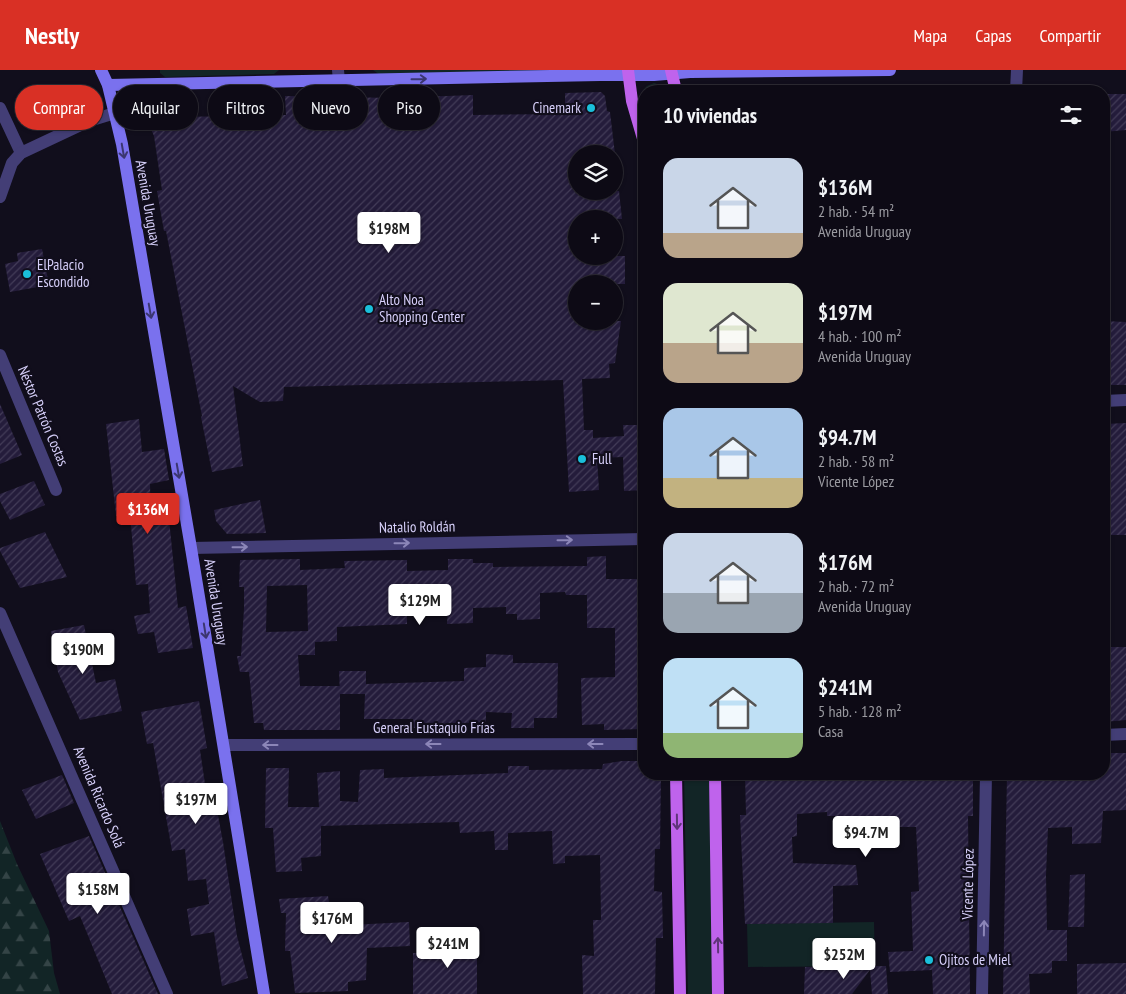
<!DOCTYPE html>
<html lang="es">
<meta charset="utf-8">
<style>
:root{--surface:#0d0a15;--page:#1b1822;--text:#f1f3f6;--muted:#9a9aa0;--line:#2d2b34;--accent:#d93025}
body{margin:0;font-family:"PT Sans Narrow",sans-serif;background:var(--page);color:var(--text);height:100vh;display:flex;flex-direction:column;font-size:19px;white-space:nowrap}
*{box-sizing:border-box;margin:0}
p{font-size:16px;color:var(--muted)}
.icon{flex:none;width:28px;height:28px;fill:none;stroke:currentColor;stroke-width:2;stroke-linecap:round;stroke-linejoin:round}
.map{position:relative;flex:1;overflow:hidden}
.side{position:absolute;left:638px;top:15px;width:472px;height:695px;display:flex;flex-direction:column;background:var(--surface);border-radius:20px;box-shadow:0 1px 4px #0004,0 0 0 1px var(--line)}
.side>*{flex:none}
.banner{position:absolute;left:15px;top:15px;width:475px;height:45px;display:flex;gap:10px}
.controls{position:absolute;left:568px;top:75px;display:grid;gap:10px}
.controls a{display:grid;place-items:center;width:55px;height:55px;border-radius:50%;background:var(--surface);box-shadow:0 1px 4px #0004,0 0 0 1px var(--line);font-size:25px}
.price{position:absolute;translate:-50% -42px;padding:0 11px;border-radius:5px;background:#fff;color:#222;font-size:16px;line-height:32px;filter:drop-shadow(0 1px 2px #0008)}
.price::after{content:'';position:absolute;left:50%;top:30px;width:15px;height:11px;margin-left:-8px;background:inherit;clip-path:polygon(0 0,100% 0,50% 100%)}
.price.active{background:var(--accent);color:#fff}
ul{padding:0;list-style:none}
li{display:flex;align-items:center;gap:15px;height:125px;padding:0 25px}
li span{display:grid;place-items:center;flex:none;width:140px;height:100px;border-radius:15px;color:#555}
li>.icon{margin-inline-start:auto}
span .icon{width:60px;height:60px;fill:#fffc;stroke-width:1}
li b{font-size:21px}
h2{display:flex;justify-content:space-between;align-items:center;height:60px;padding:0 25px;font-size:21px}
.chip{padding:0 18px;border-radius:22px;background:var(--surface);box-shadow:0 1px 4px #0004,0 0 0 1px var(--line);font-size:18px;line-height:45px}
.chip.active{background:var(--accent);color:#fff}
header{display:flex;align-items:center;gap:30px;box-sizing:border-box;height:70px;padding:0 25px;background:var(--accent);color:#fff}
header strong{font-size:24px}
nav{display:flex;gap:28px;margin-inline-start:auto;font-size:18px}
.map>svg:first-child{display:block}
</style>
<header>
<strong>Nestly</strong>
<nav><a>Mapa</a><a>Capas</a><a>Compartir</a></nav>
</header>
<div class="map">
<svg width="1126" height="924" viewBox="0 0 1126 924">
<defs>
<pattern id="grass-tufts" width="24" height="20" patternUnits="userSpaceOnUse" patternTransform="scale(1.25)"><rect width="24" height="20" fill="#122526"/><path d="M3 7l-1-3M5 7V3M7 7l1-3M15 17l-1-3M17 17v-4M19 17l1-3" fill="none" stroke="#344446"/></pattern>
<pattern id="forest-firs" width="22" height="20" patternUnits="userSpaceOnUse" patternTransform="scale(1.25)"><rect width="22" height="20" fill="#122526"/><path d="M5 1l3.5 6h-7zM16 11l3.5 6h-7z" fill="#344446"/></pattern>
<pattern id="building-hatch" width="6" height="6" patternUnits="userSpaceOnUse" patternTransform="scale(1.25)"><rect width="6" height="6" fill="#241c3b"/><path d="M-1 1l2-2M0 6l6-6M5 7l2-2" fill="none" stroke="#433c58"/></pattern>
</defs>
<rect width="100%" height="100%" fill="#110e1c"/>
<polygon fill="url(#grass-tufts)" points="654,13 663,16 666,21 644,21 644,31 643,20 647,16"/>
<polygon fill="url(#forest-firs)" points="0,751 17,794 49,861 54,903 60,924 0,924"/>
<g fill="#122526">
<polygon points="160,0 279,0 274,4 165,7 160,3"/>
<polygon points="373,0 597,0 380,5"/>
<polygon points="684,704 710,704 714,924 688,924"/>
<polygon points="874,852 875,896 748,897 747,854"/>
</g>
<g fill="url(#building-hatch)" fill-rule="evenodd">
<polygon points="601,22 605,26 607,41 610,42 615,84 576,84 576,121 619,121 622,149 576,149 576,186 625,186 625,214 576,214 576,251 621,251 615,293 609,294 610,308 582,309 584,360 593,360 593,368 624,366 623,355 644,355 644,420 624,421 623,387 597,388 599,420 569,422 563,310 284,317 283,331 260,332 233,316 243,396 212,402 201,347 202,346 166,161 164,161 157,121 162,120 154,66 144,43 153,34 176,32 179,47 286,45 285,26 394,28 473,25 473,45 565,44 565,23"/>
<polygon points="1104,24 1126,24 1126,60 1104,62"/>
<polygon points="42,179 49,215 10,222 5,194 18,191 17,183"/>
<polygon points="1104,251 1126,252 1126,315 1104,315"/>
<polygon points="0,334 22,385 0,394"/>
<polygon points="139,349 142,382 164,379 169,410 150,414 151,453 169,449 178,538 186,536 193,578 158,583 154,562 138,564 134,546 150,543 148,514 136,515 130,443 116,446 106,354"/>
<polygon points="1126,353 1126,465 1108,465 1109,391 1104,391 1104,354"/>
<polygon points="34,411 45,435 10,450 0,431 0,424"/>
<polygon points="260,430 266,463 227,464 216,451 214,440"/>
<polygon points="45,462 67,507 20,518 0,481 0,478"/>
<path d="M606,486V509H644V659L604,660V654L582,655L581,608L615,607V558H587V525H566L565,522L540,523V549L517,550V544H506V537L473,538V553L447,554L448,536L407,537V554L337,557V571L315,572V585H298L300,616H340V660H264L263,653H254L249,602H240L237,586H241L244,539V517H239L240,490L300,489V500L345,498L344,491L407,490V501L448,500V489H473V493H493V497L587,496V487ZM307,515L308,561L266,562L267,516Z"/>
<polygon points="84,555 96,613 115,609 122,641 80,650 58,602 51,561"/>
<polygon points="1104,577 1126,577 1126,650 1104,652"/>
<polygon points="486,584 513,585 513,593 558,593 557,648 534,648 534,658 511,658 512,643 486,642 486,652 464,653 463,657 413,658 413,649 364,649 365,624 340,624 339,601 366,601 366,614 464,611 464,598 486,597"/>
<polygon points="199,631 207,678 200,680 205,714 212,713 223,772 237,866 248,908 222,916 214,862 191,866 187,839 209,834 206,809 188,811 185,779 172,781 153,673 147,674 141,642"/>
<polygon points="1104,683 1126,683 1126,740 1103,741 1101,773 1072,774 1072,757 1048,758 1046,805 1047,860 1067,860 1067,891 1052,891 1052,903 1029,904 1030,924 1003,924 1007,704 1104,704"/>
<polygon points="622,691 644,691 644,704 661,704 660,779 655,779 654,821 662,822 663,868 656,868 655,924 583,924 582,885 594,886 593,850 601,850 600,785 565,786 565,793 553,794 552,761 508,763 508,780 495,780 494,761 460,763 459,752 321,756 321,786 301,788 302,801 276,802 273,758 265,758 266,698 289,698 288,737 319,737 317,703 340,701 340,731 358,732 360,700 384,699 384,708 508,703 508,696 529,696 529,700 602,699 603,694"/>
<polygon points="745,704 973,704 973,746 968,746 970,924 933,924 932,900 890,902 888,882 913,881 911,822 919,821 916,757 893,757 892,746 827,746 827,742 797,744 797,766 792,767 793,793 856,795 858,815 833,816 833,853 745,854 740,745 746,745"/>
<polygon points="62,705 74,733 36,749 22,720"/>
<polygon points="89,766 158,924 112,924 80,846 69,851 40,784"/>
<polygon points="1085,804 1084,857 1068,857 1070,805"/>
<polygon points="328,826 330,838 349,837 350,855 409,852 410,876 367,878 366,910 348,912 348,921 295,923 290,881 285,881 286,843 281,843 279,829"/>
<polygon points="477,866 477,924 413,924 413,883 446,883 446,867"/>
<polygon points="1126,893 1126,924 1077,924 1077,894"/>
<polygon points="886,896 888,924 872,924 870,900 852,924 804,924 805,897"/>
</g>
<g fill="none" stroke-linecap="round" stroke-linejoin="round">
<g stroke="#433e76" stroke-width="12">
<polyline points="338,0 339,11"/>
<polyline points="1016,21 1017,0"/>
<polyline points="0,38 21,83"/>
<polyline points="0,127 12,93 21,83 89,51 115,43"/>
<polyline points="0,285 56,420"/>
<polyline points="1104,331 1126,330"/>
<polyline points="191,478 644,469"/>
<polyline points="0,543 167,924"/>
<polyline points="1104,665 1126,664"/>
<polyline points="224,675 644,674"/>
<polyline points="982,924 986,704"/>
</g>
<g stroke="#7a71ee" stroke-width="12">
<polyline points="101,0 108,15 122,74 191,478 264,924"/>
<polyline points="108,15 600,5 654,5 690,2 890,0"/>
</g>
<g stroke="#bf63ec" stroke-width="12">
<polyline points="628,0 632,31 644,72"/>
<polyline points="671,0 676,21"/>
<polyline points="676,704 680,924"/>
<polyline points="715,704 718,924"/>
</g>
</g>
<defs><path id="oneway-shaft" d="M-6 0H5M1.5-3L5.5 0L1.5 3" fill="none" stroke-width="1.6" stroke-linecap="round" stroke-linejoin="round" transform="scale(1.25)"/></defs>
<g stroke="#3b3670">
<use href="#oneway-shaft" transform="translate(419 9) rotate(-1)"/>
<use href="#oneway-shaft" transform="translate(123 81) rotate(80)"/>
<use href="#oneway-shaft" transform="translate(150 241) rotate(80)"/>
<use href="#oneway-shaft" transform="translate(178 401) rotate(80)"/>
<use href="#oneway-shaft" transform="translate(205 561) rotate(81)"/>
</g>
<g stroke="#8c86b8">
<use href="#oneway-shaft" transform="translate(565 470) rotate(-1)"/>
<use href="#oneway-shaft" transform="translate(402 473) rotate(-1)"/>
<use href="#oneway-shaft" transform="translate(240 477) rotate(-1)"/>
<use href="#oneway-shaft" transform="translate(433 674) rotate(180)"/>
<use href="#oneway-shaft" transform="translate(595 674) rotate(180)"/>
<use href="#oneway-shaft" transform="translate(270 675) rotate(180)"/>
<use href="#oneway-shaft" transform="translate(984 858) rotate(-89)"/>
</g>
<g stroke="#5f347a">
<use href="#oneway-shaft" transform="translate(677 752) rotate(89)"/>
<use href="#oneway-shaft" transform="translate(718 875) rotate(-91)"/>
</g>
<g fill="#1abfda" stroke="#110e1c" stroke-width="2">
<circle cx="591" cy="38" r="5"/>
<circle cx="27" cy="204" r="5"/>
<circle cx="369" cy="239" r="5"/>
<circle cx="582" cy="389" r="5"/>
<circle cx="929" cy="890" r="5"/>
</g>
<g text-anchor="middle" stroke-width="4.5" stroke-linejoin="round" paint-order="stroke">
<g font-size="15" fill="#d6cff9" stroke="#110e1c" text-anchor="start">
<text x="581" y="43" text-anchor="end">Cinemark</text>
<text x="37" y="200">ElPalacio<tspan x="37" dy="17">Escondido</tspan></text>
<text x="379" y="235">Alto Noa<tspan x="379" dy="17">Shopping Center</tspan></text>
<text x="592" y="394">Full</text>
<text x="939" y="895">Ojitos de Miel</text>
</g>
<g font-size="15" fill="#d6cff9" stroke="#110e1c">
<text transform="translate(148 133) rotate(80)" y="5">Avenida Uruguay</text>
<text transform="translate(43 346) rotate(67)" y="5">Néstor Patrón Costas</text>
<text transform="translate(417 457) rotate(-1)" y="5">Natalio Roldán</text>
<text transform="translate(216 532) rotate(81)" y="5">Avenida Uruguay</text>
<text x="434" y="663">General Eustaquio Frías</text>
<text transform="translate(99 727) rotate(67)" y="5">Avenida Ricardo Solá</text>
<text transform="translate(968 814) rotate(-89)" y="5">Vicente López</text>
</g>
</g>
</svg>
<div class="controls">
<a><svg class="icon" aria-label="layers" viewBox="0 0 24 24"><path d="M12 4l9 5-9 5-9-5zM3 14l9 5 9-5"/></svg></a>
<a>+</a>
<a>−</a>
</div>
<b class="price" style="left:389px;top:184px">$198M</b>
<b class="price active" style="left:148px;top:465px">$136M</b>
<b class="price" style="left:420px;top:556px">$129M</b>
<b class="price" style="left:83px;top:605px">$190M</b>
<b class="price" style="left:196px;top:755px">$197M</b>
<b class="price" style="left:866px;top:788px">$94.7M</b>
<b class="price" style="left:98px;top:845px">$158M</b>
<b class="price" style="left:332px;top:874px">$176M</b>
<b class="price" style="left:448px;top:899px">$241M</b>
<b class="price" style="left:844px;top:910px">$252M</b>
<div class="banner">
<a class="chip active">Comprar</a>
<a class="chip">Alquilar</a>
<a class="chip">Filtros</a>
<a class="chip">Nuevo</a>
<a class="chip">Piso</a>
</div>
<section class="side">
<h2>10 viviendas<svg class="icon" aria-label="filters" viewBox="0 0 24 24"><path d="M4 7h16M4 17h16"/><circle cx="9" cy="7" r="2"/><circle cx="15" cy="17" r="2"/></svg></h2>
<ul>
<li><span style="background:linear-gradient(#c9d6e8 75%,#b9a48a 0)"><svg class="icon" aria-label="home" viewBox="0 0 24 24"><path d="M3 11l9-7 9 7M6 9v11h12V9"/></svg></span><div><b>$136M</b><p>2 hab. · 54 m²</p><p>Avenida Uruguay</p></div></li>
<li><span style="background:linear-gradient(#dfe7d0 60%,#b9a48a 0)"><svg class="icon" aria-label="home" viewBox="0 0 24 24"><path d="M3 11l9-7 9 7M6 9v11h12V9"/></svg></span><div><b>$197M</b><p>4 hab. · 100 m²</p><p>Avenida Uruguay</p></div></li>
<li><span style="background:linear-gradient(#a9c7e8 70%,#c2b280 0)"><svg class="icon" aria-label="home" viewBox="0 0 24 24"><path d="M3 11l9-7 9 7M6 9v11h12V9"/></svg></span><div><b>$94.7M</b><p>2 hab. · 58 m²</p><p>Vicente López</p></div></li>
<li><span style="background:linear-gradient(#c9d6e8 60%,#9aa5b1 0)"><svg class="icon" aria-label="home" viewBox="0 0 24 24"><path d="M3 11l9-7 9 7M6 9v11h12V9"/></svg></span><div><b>$176M</b><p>2 hab. · 72 m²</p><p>Avenida Uruguay</p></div></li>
<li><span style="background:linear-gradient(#bfe0f5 75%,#8fb573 0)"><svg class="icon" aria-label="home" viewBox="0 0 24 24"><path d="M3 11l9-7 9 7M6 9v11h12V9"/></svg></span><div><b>$241M</b><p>5 hab. · 128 m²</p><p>Casa</p></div></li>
</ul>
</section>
</div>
